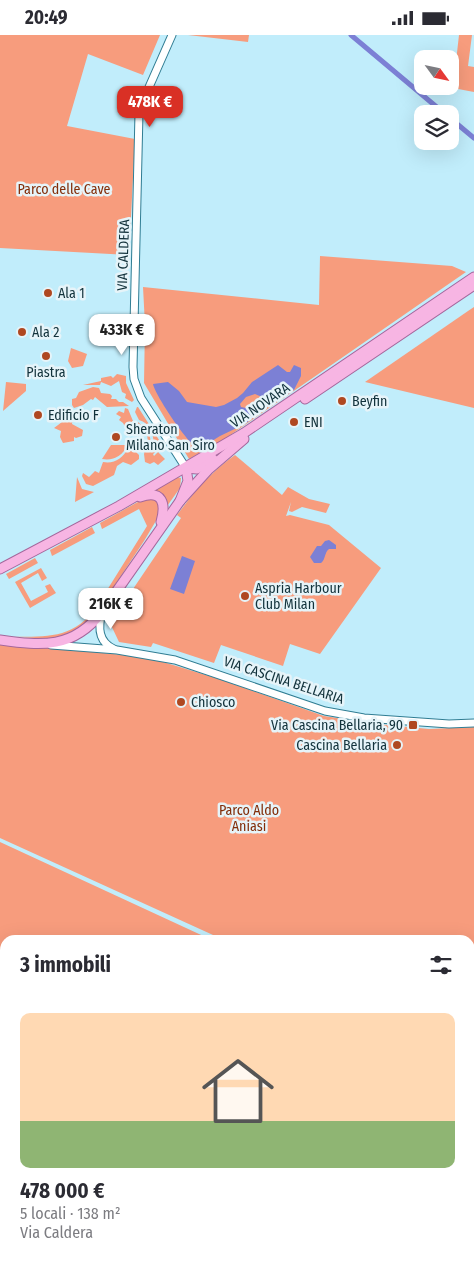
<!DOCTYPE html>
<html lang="it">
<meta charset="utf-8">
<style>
:root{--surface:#fff;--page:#f7f7f7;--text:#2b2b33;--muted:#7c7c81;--line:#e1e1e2;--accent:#d93025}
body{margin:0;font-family:"Fira Sans Condensed",sans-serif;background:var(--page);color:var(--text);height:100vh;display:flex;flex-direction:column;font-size:19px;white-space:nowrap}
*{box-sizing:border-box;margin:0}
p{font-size:16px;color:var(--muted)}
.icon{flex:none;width:28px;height:28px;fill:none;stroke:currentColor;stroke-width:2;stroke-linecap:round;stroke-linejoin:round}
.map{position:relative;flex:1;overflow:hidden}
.side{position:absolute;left:0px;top:900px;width:475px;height:336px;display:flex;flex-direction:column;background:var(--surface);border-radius:15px 15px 0 0;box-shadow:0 5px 20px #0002}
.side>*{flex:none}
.needle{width:32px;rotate:123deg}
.fabs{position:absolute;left:414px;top:15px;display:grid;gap:10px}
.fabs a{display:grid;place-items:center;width:45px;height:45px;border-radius:10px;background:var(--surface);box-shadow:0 5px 20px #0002;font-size:25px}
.price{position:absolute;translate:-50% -42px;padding:0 11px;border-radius:10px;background:#fff;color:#222;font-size:16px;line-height:32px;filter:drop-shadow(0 1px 2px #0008)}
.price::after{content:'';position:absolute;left:50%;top:30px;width:15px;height:11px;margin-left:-8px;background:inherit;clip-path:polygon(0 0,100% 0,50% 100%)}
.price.current{background:var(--accent);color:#fff}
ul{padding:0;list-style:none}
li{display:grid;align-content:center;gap:10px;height:265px;padding:0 20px}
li+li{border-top:1px solid var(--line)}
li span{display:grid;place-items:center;height:155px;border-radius:10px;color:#555}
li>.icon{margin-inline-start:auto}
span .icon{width:90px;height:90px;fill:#fffc;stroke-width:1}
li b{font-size:21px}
h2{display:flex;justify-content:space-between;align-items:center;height:60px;padding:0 20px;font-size:21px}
.status{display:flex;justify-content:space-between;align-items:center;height:35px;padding:0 25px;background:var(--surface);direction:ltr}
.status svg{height:14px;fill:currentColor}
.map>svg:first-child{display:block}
</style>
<div class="status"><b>20:49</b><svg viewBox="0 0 49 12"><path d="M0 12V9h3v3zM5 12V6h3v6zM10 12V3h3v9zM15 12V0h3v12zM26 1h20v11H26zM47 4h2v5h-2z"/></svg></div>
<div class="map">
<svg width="474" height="1236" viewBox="0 0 474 1236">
<rect width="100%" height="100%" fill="#c1edfb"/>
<g fill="#f79c7d">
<polygon points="0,0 160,0 143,40 88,19 67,91 135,104 129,220 0,213"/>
<polygon points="188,0 249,0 248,7"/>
<polygon points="459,0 472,0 468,31 474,32 474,57 453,53"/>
<polygon points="320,221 452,231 466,237 223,405 189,424 144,348 145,290 143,252 319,270"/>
<polygon points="474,272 474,373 365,347 468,276"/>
<polygon points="71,313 87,319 83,331 72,333 68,326"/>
<polygon points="117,339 126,341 126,348 134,365 132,367 125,363 126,359 122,357 119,346 111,351 101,347 100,350 83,350 101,346 101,343 111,341 113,343"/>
<polygon points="6,347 26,349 26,356 3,376"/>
<polygon points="93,352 99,353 101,358 110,359 112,361 111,364 116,364 119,367 123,367 129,371 107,372 95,362 93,365 91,364 83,370 74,373 72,370 72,364 76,363 79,357"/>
<path d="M137,372H138L161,408L162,412L153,419L154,421L158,417L165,424L158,430L154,427L150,429L145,427L144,419L145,416L140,415L136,410H138L139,412L148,408L147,399L138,397V387C146,394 153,401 150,412L154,409C153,398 150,388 139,385L135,377Z"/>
<polygon points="125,373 128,374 133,386 132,397 128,397 123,388 119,385 121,382 116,379 119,376 124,378"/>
<polygon points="68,375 70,377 70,383 73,382 72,389 83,395 82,401 76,403 74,402 74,406 63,408 60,402 61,396 54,393 66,384 66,377"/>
<path d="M111,410H127C123,421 113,426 102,424Z"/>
<path d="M128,414H133L139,420V424L131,430L123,427L117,431L114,440L93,451L86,449L82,441L83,438L89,442L95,436L99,438L103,427C115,429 122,423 128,414Z"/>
<path d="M235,420L282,460L288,452L309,464L330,469L326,478L302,472L292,477L289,476L291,467L286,481L290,480L329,490L381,533L320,619L290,609L283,631L221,610L214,628L153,608L151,612L119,607L110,588L181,483L177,480C194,457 211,437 235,420Z"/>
<polygon points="77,442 82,454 94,457 75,467"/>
<polygon points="177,442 181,443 180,453 165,474 149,458"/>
<path d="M145,463L158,465L160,479L144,506L95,580L90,585L75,596L57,604L14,602C47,601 70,604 94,576L147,491L139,474L102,494L100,488Z"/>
<polygon points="92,492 95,498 52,521 50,515"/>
<polygon points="35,523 38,528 9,544 6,539"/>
<polygon points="41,533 47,543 42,546 38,538 21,548 31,566 48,557 45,551 50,549 56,558 30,573 15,547"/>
<polygon points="0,608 134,621 160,626 219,644 324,681 377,689 429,694 474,692 474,1019 470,1017 470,905 224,905 0,803"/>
<polygon points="0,807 212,905 5,905 5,1068 0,1066"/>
<polygon points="470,1024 474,1026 474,1236 141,1236 143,1231 470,1231"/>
</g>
<g fill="#7c80d5" fill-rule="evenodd">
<path d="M278,330L287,337H290L294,330L301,333V341L294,355L263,375L245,389L220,401L199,414C189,411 155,360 153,349L168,347L179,356L187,367L216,372L224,370L237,363L243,358L252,347ZM255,359L262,362V367L251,374L241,372L240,369L246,362Z"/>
<path d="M329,505L336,510V514H329C324,518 326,524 321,528H314L310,522L317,511H321L325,506Z"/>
<polygon points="182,521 195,526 184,559 170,554"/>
</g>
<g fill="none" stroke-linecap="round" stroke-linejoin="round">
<g stroke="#7c80d5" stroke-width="5">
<polyline points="351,0 445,79"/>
<polyline points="450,83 474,103"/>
</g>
<g stroke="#307d93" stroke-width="9">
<g id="minor">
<polyline points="172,0 142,68 139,78 133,332 134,344 141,363 186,433"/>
<path d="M102,577C98,592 98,607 114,614"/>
<polyline points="51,610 117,615 175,625 325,676 364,683 449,689 474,688"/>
<polyline points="0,1070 5,1072"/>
<polyline points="135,1236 137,1231"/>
</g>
</g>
<g stroke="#a4679c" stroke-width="11">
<g id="major">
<polyline points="305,364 474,250"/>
<polyline points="186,433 197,434 213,424"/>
<path d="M140,462C163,454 166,469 161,487"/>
<polyline points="180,466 209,434 244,404"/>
<polyline points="0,534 119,471 244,398 474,242"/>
<path d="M0,605C42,611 73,614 102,577L180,466L188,446L186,433"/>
</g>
</g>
<use href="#minor" stroke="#fff" stroke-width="7"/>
<use href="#major" stroke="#f7b5e3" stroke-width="9"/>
</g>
<g fill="#af4821" stroke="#e6f4f9" stroke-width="2">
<circle cx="48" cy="258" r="5"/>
<circle cx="22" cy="297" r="5"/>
<circle cx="46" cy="321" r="5"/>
<circle cx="342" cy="366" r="5"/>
<circle cx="38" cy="380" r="5"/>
<circle cx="294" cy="387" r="5"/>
<circle cx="116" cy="402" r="5"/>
<circle cx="245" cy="561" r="5"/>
<circle cx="181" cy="667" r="5"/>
<rect x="408" y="685" width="10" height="10" rx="2.5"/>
<circle cx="397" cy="710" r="5"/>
</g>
<g text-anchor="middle" stroke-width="5" stroke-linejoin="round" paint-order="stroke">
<g font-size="14" fill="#832e0a" stroke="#e6f4f9">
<text x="64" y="159">Parco delle Cave</text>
<text x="249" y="780">Parco Aldo<tspan x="249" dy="16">Aniasi</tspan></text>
</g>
<g font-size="14" fill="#12323b" stroke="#e6f4f9">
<text transform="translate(123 220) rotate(-88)" y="5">VIA CALDERA</text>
<text transform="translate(260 370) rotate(-34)" y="5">VIA NOVARA</text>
<text transform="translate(284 645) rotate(18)" y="5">VIA CASCINA BELLARIA</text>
</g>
<g font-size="14" fill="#12323b" stroke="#e6f4f9" text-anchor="start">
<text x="58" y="263">Ala 1</text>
<text x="32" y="302">Ala 2</text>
<text x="46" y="342" text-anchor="middle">Piastra</text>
<text x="352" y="371">Beyfin</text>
<text x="48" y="385">Edificio F</text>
<text x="304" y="392">ENI</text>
<text x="126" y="399">Sheraton<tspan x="126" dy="16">Milano San Siro</tspan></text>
<text x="255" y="558">Aspria Harbour<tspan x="255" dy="16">Club Milan</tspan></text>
<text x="191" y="672">Chiosco</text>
<text x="403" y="695" text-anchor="end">Via Cascina Bellaria, 90</text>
<text x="387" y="715" text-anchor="end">Cascina Bellaria</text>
</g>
</g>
</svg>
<div class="fabs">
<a><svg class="needle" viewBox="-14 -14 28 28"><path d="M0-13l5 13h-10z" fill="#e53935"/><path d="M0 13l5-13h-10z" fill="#7c7c81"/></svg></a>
<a><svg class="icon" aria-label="layers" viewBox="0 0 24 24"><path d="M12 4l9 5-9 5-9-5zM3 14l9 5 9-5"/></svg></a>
</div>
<b class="price current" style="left:150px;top:93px">478K €</b>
<b class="price" style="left:122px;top:321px">433K €</b>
<b class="price" style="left:111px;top:595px">216K €</b>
<section class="side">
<h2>3 immobili<svg class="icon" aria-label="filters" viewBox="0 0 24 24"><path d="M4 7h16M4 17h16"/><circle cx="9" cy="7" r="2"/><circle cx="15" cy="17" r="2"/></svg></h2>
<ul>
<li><span style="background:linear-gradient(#ffd9b3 70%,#8fb573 0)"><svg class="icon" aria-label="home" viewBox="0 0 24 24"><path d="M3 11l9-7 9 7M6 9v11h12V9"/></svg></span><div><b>478 000 €</b><p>5 locali · 138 m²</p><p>Via Caldera</p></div></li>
</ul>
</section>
</div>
